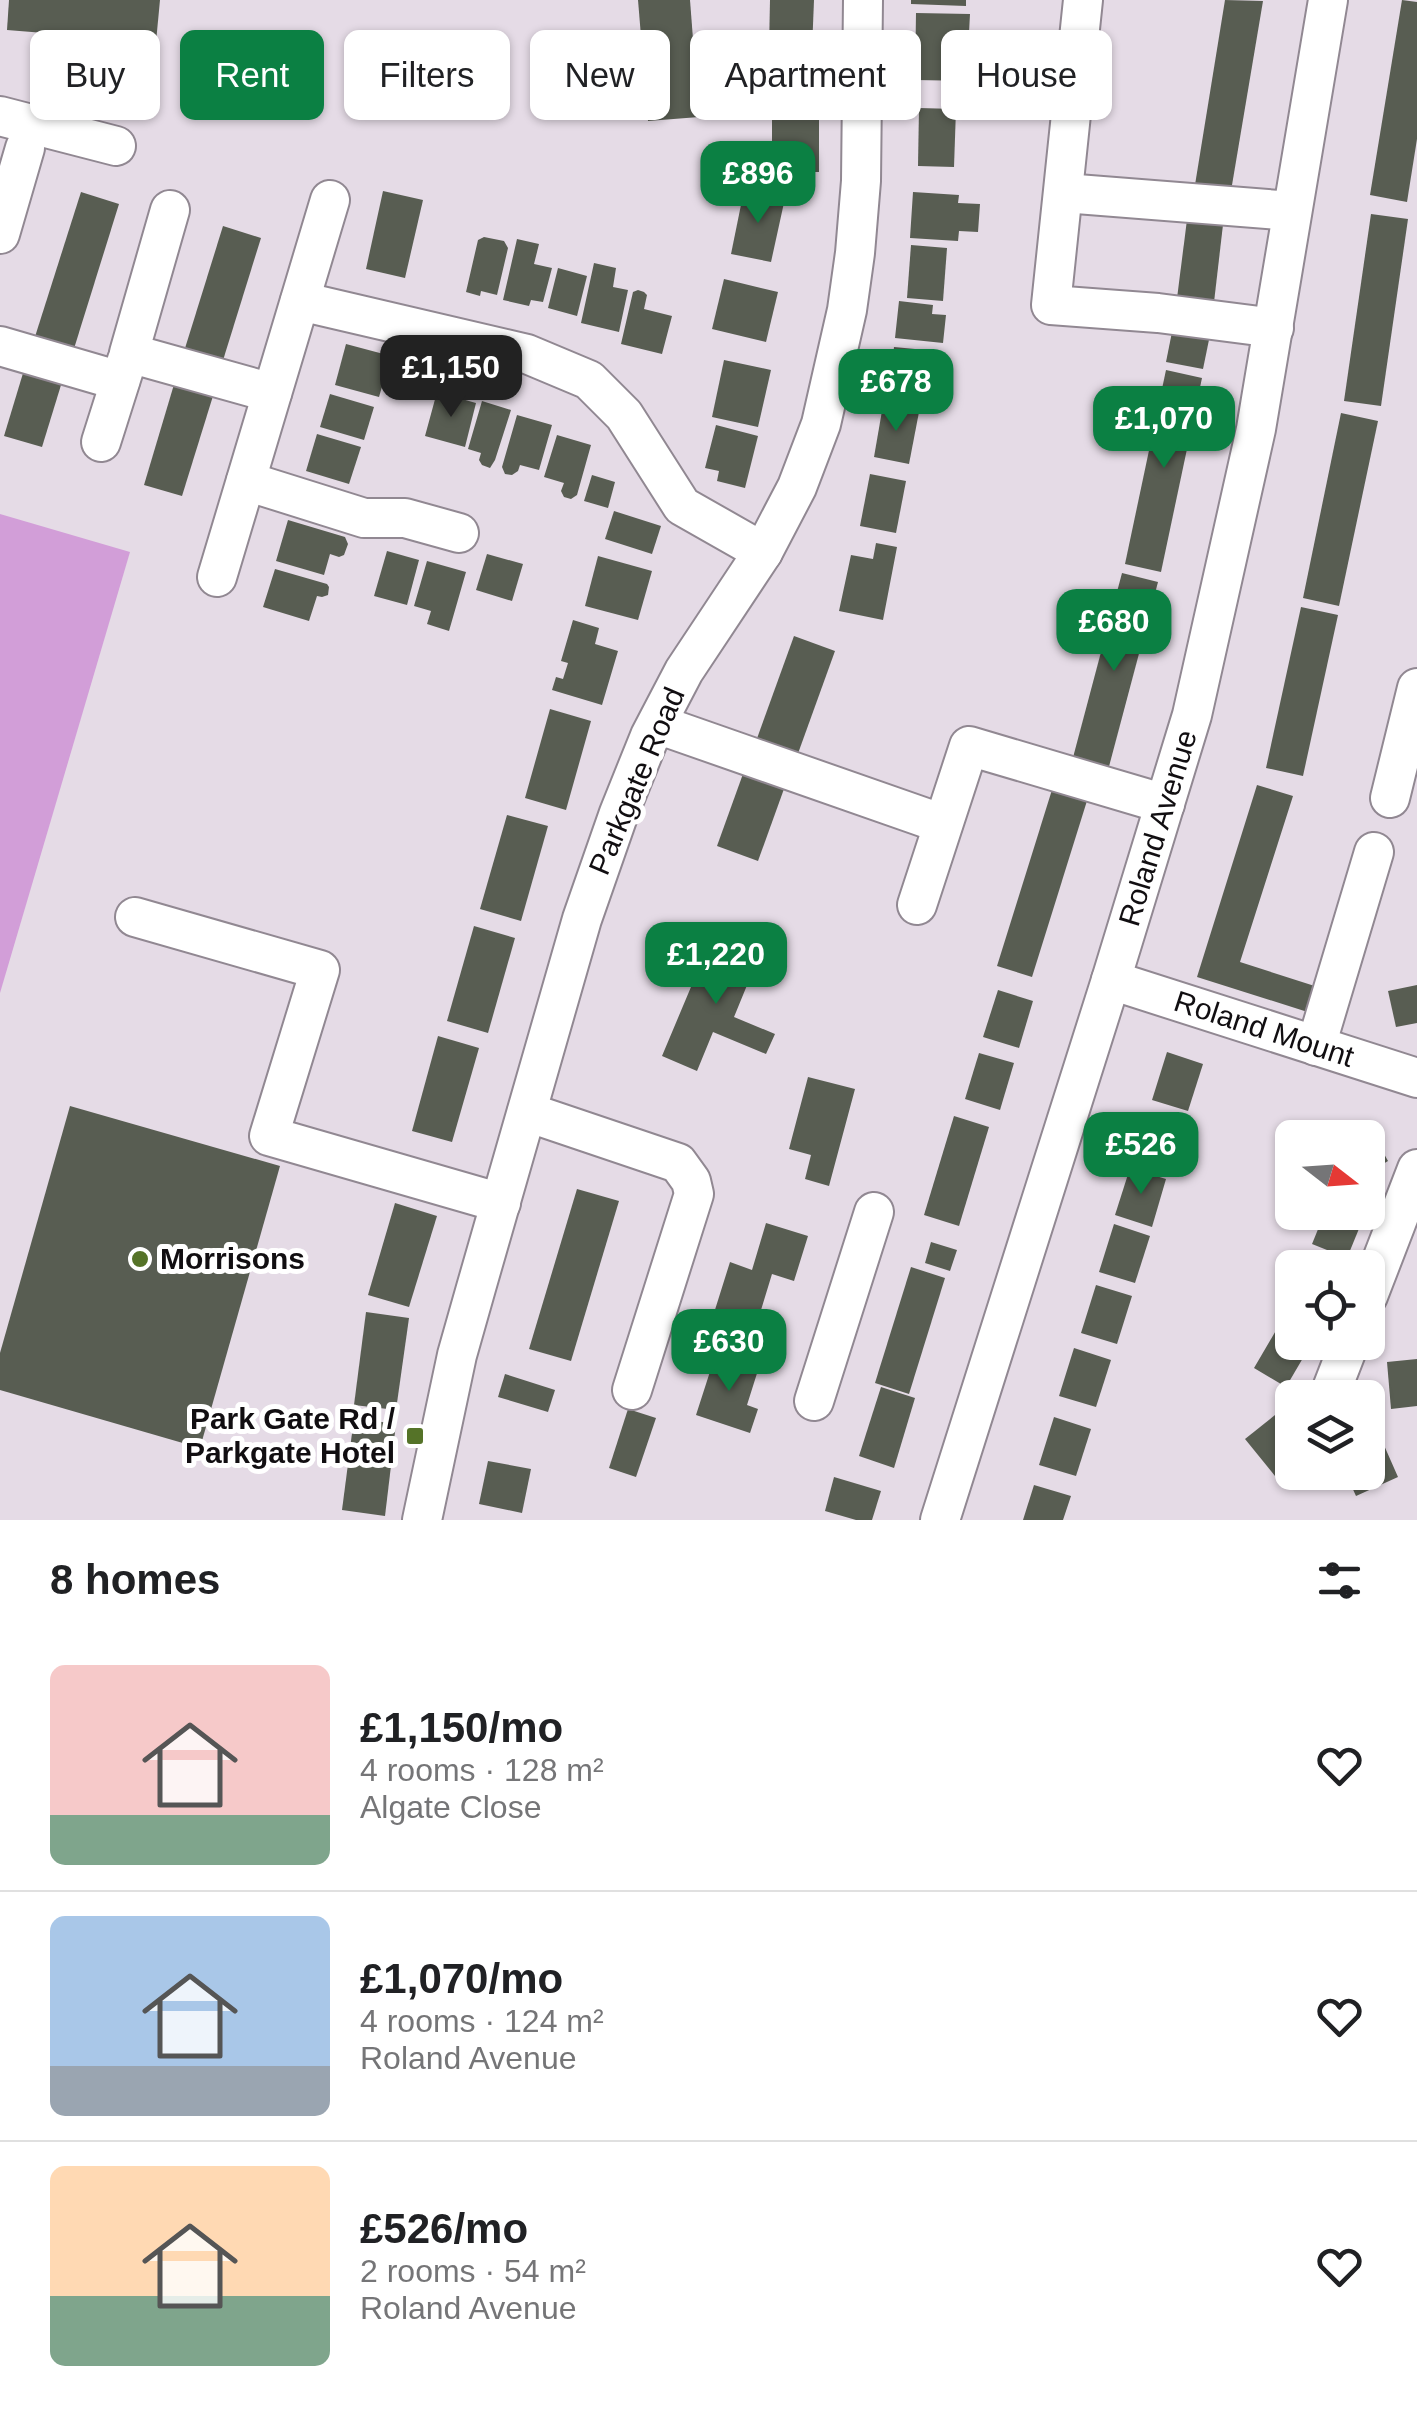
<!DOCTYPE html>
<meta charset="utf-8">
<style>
:root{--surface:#fff;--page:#f2f2f2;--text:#202124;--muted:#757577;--line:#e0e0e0;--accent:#0b8043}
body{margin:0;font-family:Arial,sans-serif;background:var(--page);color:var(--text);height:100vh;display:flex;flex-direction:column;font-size:38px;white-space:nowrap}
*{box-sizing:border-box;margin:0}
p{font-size:32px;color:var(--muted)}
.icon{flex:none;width:55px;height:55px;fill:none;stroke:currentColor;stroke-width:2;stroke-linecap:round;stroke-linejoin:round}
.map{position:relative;height:1520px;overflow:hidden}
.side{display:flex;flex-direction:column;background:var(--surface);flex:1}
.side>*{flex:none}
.banner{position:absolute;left:30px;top:30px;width:1358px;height:90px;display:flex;gap:20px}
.needle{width:65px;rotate:107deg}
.fabs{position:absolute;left:1275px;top:1120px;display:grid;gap:20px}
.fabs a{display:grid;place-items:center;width:110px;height:110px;border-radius:15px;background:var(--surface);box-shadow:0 2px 8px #0004;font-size:50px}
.price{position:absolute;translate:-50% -85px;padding:0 22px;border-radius:20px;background:var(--accent);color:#fff;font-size:32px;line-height:65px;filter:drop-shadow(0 2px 5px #0008)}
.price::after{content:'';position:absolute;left:50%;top:60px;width:30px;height:22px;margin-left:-15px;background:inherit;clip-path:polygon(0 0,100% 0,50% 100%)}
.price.selected{background:#222;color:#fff}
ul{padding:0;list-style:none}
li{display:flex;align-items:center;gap:30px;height:250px;padding:0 50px}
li+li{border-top:2px solid var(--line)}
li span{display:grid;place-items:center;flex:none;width:280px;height:200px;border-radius:15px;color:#555}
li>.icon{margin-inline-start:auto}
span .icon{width:120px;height:120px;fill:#fffc;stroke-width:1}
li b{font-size:42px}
h2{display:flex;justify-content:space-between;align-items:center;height:120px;padding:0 50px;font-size:42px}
.tag{padding:0 35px;border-radius:15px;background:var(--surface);box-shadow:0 2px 8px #0004;font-size:35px;line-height:90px}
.tag.selected{background:var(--accent);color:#fff}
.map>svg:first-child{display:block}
</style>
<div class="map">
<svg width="1417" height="1520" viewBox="0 0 1417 1520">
<rect width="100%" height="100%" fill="#e5dbe6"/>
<polygon fill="#d29ed8" points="0,514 130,552 0,993"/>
<g fill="#585d52">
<polygon points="9,0 160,0 156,42 7,30"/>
<polygon points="638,0 690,0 699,117 648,121"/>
<polygon points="770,0 814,0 812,50 769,49"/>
<polygon points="911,0 966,0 966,6 911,4"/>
<polygon points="1225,0 1263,1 1230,197 1194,191"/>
<polygon points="1402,0 1417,2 1417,139 1407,202 1370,195"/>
<polygon points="916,13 970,14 969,33 960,33 960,64 973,64 972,81 915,80"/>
<polygon points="763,58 805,59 804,102 762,101"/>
<polygon points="919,108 956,109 954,167 918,166"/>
<rect x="772" y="115" width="47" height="57"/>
<polygon points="744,190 785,198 771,262 731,254"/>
<polygon points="383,191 423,200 405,278 366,269"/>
<polygon points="81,192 119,204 72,355 33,343"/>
<polygon points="913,192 959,195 958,203 980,204 978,232 959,231 958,241 910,238"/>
<polygon points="1188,212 1224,216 1213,311 1176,306"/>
<polygon points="1371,214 1408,219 1381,406 1344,401"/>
<polygon points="223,226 261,238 220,370 182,358"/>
<polygon points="484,237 504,241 508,248 497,295 481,291 480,296 466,292 478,240"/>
<polygon points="517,239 539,244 534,264 552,268 543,302 531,300 529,306 503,300"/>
<polygon points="911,245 947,248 943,301 907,298"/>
<polygon points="594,263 616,268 613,287 628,290 619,332 581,323"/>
<polygon points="558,268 587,276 577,316 548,308"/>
<polygon points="724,279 778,292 766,342 712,329"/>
<polygon points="638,290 644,292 647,295 644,309 672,316 662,354 621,344 633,292"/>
<polygon points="899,301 933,305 932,314 946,315 943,343 895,338"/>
<polygon points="1174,322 1211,330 1203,369 1166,362"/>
<polygon points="346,344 391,356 379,397 335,385"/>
<polygon points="894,347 936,351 931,392 890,388"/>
<polygon points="27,360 65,372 42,447 4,436"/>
<polygon points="724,360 771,370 758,427 712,417"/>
<polygon points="1166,370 1202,378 1161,572 1125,564"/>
<polygon points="178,371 217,383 182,496 144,485"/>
<polygon points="437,392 476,403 465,447 425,436"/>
<polygon points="330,394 374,407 364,440 320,427"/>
<polygon points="482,401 511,410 495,460 490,468 482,465 479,460 481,453 468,449"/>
<polygon points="883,405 919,412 909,464 874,457"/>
<polygon points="1341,413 1378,421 1339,606 1303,598"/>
<polygon points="517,415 552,425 539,470 520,465 518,471 512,475 505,474 502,467"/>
<polygon points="716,425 758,436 745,488 717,481 719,471 705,468"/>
<polygon points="317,434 361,447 349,484 306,471"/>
<polygon points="557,435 591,445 577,495 571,499 564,497 561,491 564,483 544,477"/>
<polygon points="870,474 906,481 896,533 860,526"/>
<polygon points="592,475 615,482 608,508 584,501"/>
<polygon points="614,511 661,526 652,554 605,539"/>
<polygon points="288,520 345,537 348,544 344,555 339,557 330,554 324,575 276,561"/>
<polygon points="876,543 897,547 883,620 839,611 851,555 873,559"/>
<polygon points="387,551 419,560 407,605 374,596"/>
<polygon points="487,554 523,564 512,601 476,590"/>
<polygon points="598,556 652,571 638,620 585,606"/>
<polygon points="427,561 466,572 449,631 427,624 431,611 414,606"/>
<polygon points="275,569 327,584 329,587 328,595 322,597 317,596 309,621 263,607"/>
<polygon points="1122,573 1158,582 1107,774 1071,765"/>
<polygon points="1301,607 1338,615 1303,776 1266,768"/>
<polygon points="573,620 599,628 595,644 618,651 602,705 552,690 556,677 563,679 568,663 561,661"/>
<polygon points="794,636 835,651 796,759 755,744"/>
<polygon points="550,709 591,721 566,810 525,798"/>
<polygon points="748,760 789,775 758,861 717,846"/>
<polygon points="1056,777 1091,788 1032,977 997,966"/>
<polygon points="1257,785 1293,796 1240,962 1324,989 1317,1015 1197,977"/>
<polygon points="507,815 548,826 521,921 480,909"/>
<polygon points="474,926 515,938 488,1033 447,1021"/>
<polygon points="712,937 759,956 734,1017 775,1034 766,1054 713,1032 697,1071 662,1056"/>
<polygon points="1417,985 1417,1023 1396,1027 1388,991"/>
<polygon points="998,990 1033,1001 1019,1048 983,1037"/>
<polygon points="438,1036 479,1048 452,1142 412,1131"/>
<polygon points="1167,1052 1203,1064 1188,1111 1152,1100"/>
<polygon points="979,1053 1014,1063 1000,1110 965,1099"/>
<polygon points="808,1077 855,1089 829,1186 805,1179 811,1155 789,1149"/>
<polygon points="70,1106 280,1166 200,1448 0,1390 0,1353"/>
<polygon points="1148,1112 1184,1124 1169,1171 1133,1160"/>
<polygon points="954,1116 989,1127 959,1226 924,1215"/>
<polygon points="1365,1120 1388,1161 1368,1173 1368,1138 1333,1138"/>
<polygon points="1130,1168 1166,1179 1152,1227 1115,1215"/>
<polygon points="577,1189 619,1201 571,1361 529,1349"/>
<polygon points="395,1203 437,1216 409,1307 368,1295"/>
<polygon points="1325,1212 1365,1214 1347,1258 1312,1244"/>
<polygon points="766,1223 808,1236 794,1281 772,1274 750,1346 708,1332 730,1262 752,1270"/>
<polygon points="1114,1224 1150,1236 1135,1283 1099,1272"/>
<polygon points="931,1242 957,1250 950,1271 925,1263"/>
<polygon points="911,1267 945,1278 909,1394 875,1383"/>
<polygon points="1096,1285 1132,1296 1117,1344 1081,1333"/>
<polygon points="366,1312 409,1318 396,1410 354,1405"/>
<polygon points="1278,1327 1292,1336 1292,1342 1304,1342 1310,1346 1286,1387 1254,1368"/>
<polygon points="1074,1348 1111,1360 1096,1407 1059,1396"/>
<polygon points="716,1353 759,1367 747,1405 758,1409 750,1433 696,1415"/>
<polygon points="1417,1359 1417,1406 1391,1409 1387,1362"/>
<polygon points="505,1374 555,1390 548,1412 498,1397"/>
<polygon points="881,1387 915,1398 894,1468 859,1456"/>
<polygon points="628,1409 656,1418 636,1477 609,1468"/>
<polygon points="1275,1415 1292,1438 1292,1462 1275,1476 1245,1439"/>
<polygon points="1054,1417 1091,1429 1076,1476 1039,1465"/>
<polygon points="354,1418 396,1424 385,1516 342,1510"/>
<polygon points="1383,1443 1398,1477 1356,1496 1345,1472 1368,1472 1368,1450"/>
<polygon points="488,1461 531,1469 522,1513 479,1504"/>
<polygon points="834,1477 881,1491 872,1520 856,1520 825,1511"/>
<polygon points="1034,1485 1071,1496 1063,1520 1023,1520"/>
</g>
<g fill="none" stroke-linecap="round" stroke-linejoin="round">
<g stroke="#918892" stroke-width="42">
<g id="minor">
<polyline points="1083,0 1051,305 1158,313 1274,328"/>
<polyline points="0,116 116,146"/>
<polyline points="1064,193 1292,211"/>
<polyline points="170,210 129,353 272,393"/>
<polyline points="0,234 25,148"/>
<polyline points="300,301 527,354 589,380 624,415 682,506 763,552"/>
<polyline points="0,346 120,381"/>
<polyline points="101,442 127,360"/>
<polyline points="246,481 364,518 405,518 459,533"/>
<polyline points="217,577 330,200"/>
<polyline points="657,724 943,824"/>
<polyline points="1390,798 1417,688"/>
<polyline points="917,905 969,746 1165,804"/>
<polyline points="135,917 320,970 269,1136 501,1203"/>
<polyline points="1111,980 1417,1078"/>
<polyline points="1316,1046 1374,852"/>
<polyline points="527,1112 678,1163 691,1181 694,1194 632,1390"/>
<polyline points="1368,1296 1417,1169"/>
<polyline points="1331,1391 1350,1342"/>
<polyline points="814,1401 874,1212"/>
<polyline points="422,1520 457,1355 476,1288 582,919 619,813 650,736 684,671 763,552 797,487 821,424 847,310 855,253 861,181 863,0"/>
<polyline points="940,1520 1111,980 1192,715 1256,429 1328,0"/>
</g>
</g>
<use href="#minor" stroke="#fff" stroke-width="38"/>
</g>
<g fill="#557328" stroke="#fff" stroke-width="4">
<circle cx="140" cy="1259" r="10"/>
<rect x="405" y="1426" width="20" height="20" rx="5"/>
</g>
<g text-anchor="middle" stroke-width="10" stroke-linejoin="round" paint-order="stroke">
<g font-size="30" fill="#110e11" stroke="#fff">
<text transform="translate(637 781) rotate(-67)" y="10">Parkgate Road</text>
<text transform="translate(1158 828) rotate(-73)" y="10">Roland Avenue</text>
<text transform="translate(1264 1029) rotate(18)" y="10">Roland Mount</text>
</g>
<g font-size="30" font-weight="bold" fill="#110e11" stroke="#fff" text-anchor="start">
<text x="160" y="1269">Morrisons</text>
<text x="395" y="1429" text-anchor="end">Park Gate Rd /<tspan x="395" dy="34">Parkgate Hotel</tspan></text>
</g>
</g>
</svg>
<div class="fabs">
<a><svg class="needle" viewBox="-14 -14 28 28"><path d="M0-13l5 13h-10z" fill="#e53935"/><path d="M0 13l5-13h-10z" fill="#757577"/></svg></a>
<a><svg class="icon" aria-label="locate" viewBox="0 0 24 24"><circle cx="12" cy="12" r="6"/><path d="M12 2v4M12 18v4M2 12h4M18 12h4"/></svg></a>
<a><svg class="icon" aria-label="layers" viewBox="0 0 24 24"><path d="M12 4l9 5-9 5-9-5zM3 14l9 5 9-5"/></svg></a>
</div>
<b class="price" style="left:758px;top:226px">£896</b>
<b class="price selected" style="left:451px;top:420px">£1,150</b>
<b class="price" style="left:896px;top:434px">£678</b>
<b class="price" style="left:1164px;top:471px">£1,070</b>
<b class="price" style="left:1114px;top:674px">£680</b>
<b class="price" style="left:716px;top:1007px">£1,220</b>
<b class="price" style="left:1141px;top:1197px">£526</b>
<b class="price" style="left:729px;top:1394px">£630</b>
<div class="banner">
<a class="tag">Buy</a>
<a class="tag selected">Rent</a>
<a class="tag">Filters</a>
<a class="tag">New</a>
<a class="tag">Apartment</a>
<a class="tag">House</a>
</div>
</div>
<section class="side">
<h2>8 homes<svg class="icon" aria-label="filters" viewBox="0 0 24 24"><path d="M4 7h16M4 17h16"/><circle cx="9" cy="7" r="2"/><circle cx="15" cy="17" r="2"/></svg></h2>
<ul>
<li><span style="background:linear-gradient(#f6c9c9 75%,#7fa58c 0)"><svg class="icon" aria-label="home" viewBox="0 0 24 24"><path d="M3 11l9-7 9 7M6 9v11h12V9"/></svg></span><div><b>£1,150/mo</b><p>4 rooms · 128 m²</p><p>Algate Close</p></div><svg class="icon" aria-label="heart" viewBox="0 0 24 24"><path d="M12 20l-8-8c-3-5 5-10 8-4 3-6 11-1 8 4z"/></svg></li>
<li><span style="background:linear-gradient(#a9c7e8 75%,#9aa5b1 0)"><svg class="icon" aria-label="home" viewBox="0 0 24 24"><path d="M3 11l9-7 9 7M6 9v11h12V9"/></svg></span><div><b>£1,070/mo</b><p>4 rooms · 124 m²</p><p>Roland Avenue</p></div><svg class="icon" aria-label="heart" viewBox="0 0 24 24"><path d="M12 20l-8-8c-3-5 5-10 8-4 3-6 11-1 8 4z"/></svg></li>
<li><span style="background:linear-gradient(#ffd9b3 65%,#7fa58c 0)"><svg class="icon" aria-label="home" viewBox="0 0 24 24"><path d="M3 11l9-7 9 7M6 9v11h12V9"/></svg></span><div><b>£526/mo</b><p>2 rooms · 54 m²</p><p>Roland Avenue</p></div><svg class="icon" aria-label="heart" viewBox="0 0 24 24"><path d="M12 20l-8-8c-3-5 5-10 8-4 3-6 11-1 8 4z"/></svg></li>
</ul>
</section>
